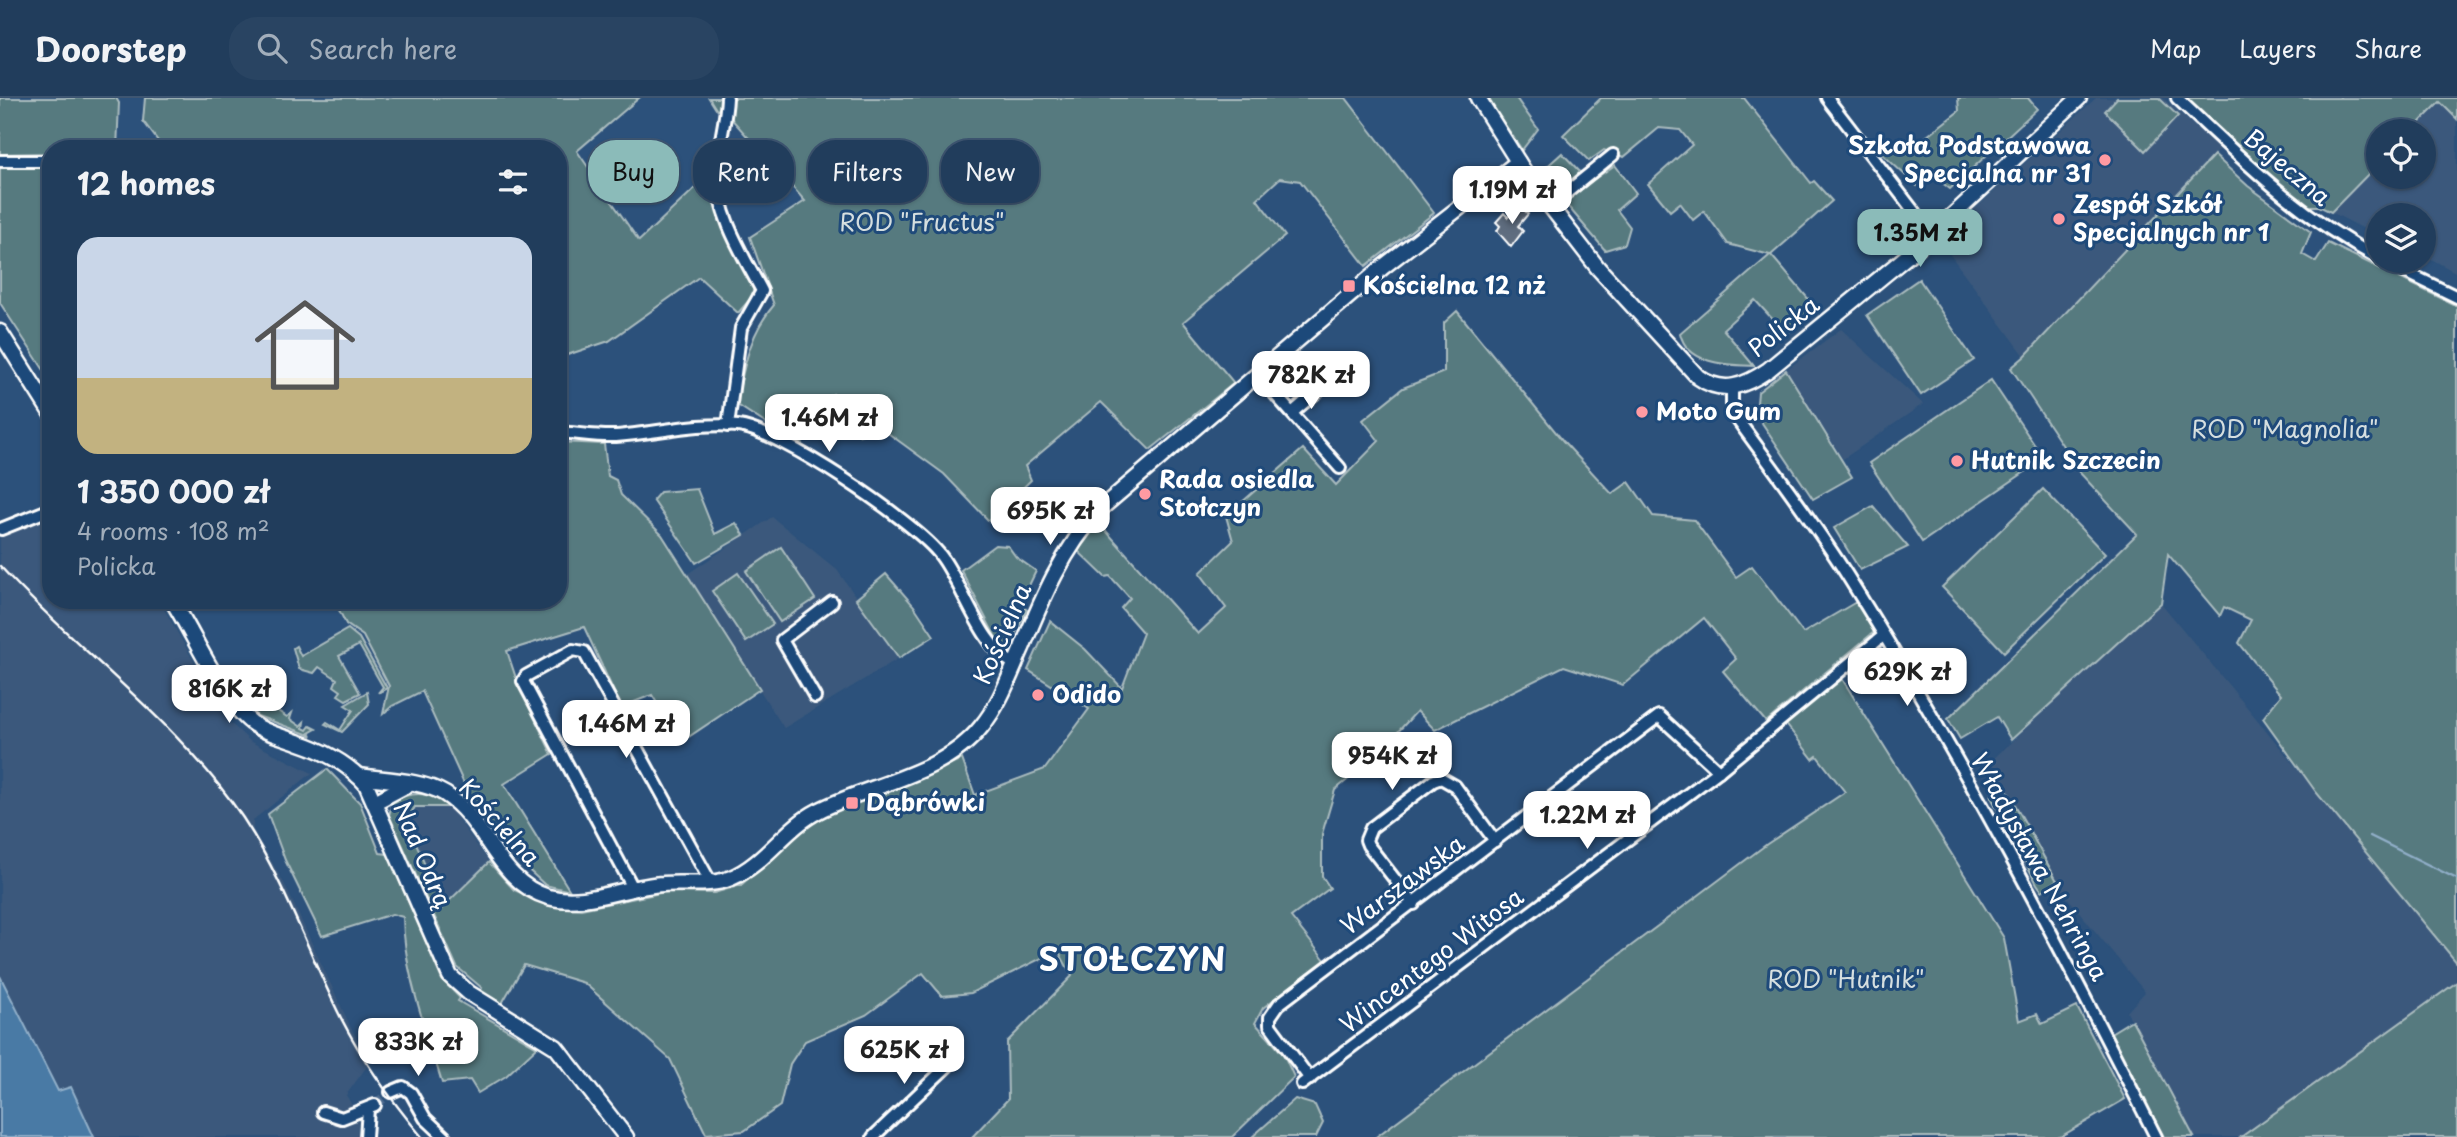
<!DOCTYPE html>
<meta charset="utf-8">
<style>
:root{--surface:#213d5c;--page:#294462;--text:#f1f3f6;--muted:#a2aebb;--line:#3e5672;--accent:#8bbbb9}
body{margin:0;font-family:"Playpen Sans",sans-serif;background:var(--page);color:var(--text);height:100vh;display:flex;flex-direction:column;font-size:26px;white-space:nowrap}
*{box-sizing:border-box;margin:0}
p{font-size:23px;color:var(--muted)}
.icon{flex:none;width:38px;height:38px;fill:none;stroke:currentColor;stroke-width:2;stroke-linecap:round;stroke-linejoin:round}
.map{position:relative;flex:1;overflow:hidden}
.sheet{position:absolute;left:42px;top:42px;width:525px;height:469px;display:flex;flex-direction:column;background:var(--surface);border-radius:28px;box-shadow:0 2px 5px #0004,0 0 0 2px var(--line)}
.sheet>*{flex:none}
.top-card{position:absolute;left:588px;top:42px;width:665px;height:63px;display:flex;gap:14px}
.buttons{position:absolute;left:2366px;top:21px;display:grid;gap:14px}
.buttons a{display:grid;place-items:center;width:70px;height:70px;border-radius:50%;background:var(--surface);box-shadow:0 2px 5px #0004,0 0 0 2px var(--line);font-size:35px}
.price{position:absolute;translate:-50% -60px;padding:0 16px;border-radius:14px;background:#fff;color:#222;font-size:23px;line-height:46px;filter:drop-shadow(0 2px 4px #0008)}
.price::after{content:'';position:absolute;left:50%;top:42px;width:21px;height:16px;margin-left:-10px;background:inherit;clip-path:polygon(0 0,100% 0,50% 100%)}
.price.active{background:var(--accent);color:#111}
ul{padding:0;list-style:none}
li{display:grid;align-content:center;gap:14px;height:371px;padding:0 35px}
li span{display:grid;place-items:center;height:217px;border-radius:21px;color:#555}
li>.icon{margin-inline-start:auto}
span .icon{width:126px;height:126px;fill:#fffc;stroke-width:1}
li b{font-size:30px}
h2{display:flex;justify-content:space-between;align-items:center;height:84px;padding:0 35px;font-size:30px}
.tag{padding:0 24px;border-radius:28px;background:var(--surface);box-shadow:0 2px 5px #0004,0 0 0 2px var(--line);font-size:24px;line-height:63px}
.tag.active{background:var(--accent);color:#111}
header{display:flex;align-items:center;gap:42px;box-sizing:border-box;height:98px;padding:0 35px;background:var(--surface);border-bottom:2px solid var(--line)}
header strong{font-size:33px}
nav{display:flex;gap:38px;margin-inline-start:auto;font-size:24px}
.search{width:490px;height:63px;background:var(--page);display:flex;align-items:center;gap:18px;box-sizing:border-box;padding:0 24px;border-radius:28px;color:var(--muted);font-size:26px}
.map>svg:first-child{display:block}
</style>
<header>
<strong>Doorstep</strong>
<div class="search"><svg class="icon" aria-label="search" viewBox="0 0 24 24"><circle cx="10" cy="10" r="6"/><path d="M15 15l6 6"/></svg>Search here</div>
<nav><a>Map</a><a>Layers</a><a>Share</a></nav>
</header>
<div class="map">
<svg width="2457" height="1039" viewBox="0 0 2457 1039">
<rect width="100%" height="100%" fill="#2c517b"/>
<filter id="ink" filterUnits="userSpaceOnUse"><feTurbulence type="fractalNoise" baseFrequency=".0143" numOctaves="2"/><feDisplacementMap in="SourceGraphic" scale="14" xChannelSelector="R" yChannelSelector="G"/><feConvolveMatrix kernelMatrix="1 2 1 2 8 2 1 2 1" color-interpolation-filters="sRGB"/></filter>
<g filter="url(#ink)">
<g fill="#3b597c">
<polygon points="2096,0 2163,0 2220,51 2025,258 1940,143"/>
<polygon points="2440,4 2457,21 2457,175 2424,157 2424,117 2378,117 2378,138 2331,114 2378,66 2378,79 2424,79 2424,33 2411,33"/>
<polygon points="1841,231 1923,306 1843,361 1786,272"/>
<polygon points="51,417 51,502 159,502 227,622 251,644 312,675 253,722 253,732 284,785 351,930 370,964 346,997 370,1039 94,1039 71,989 58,993 0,878 0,439"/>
<polygon points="772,419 837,472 899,560 784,630 686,477"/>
<polygon points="2161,505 2457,864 2457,884 2241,1039 2194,1039 2127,914 2145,894 2063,794 1991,663"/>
<polygon points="415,709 449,709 489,764 442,810 407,721"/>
</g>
<g fill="#577a7f" stroke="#abbcbf" stroke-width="2">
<polygon points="0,0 116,0 119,5 117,51 51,51 51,55 0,56"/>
<polygon points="145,0 639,0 577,53 639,143 709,77 735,150 754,190 751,200 738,215 699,179 609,243 558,260 558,51 164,51 143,23"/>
<path d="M709,0H1346L1434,115L1366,168L1300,83L1280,80L1257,101L1285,138L1183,224L1234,285L1150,352L1101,304L1025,368L1031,382L989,423L944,376L881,330L860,337L861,330L843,312L833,296L814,310L818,320L800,348L736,306C744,270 749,236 774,207L750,139L805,103L729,18L716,11Z"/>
<polygon points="1487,0 1516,0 1538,31 1522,52"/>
<path d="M1601,0H1744L1811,85L1814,83L1832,103L1771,157L1816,210L1786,236L1755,202L1723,231L1754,268C1729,267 1687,267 1680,235L1770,157L1728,146L1704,113L1693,122L1680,105L1670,113L1648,86L1692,47L1680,32L1659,30L1624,59L1604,52L1589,63L1563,37Z"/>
<polygon points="1958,0 2028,0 2037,11 1950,91 1931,76 1917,88 1880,54 1899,39 1918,45 1959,13"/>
<polygon points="2117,0 2159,0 2178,18 2145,53 2105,13"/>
<polygon points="2187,0 2457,0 2457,21 2440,4 2411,33 2378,33 2378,66 2331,114 2319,108 2306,108 2257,71"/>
<polygon points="1562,55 1581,75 1555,95 1541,74"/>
<polygon points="2214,57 2248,88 2311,134 2302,156 2316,164 2328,145 2457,208 2457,865 2316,694 2263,620 2281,597 2239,545 2251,522 2224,509 2220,518 2168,456 2161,505 2011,642 1997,619 1960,641 1948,621 2137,436 2066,360 2069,357 2011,270 2025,258"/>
<polygon points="1615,67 1636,95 1617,112 1630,129 1625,146 1605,152 1565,105 1568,99"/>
<polygon points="51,70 51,283 0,205 0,70"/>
<polygon points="1919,181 1974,262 1921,297 1867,217"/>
<path d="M1457,213L1563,343L1612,396L1629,384L1653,418L1694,422L1736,479L1752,468L1803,535L1856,504L1874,534L1766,624L1723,573L1736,561L1704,520L1623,587L1564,568L1435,632L1417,613L1373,661L1335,692L1322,736V778L1330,790L1291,819L1325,862L1263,910L1255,925L1284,957L1294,979L1232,1039H972L1008,1001L1007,944L1072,878L1058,852L971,895L942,898L923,875L866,917L805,943L790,966L780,1008L744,1033L706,1036L670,961L584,885L524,867L501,907L480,894L482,890L457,869L389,717L393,703C411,693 435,693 449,709H415L407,722L442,810L489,764L514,792L552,808L568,810L581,811L665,794L714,795L741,787L803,731L825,718L962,661L975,697L1045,671L1089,611L1028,572L1050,523L1085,551L1122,590L1143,535L1121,510L1130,500L1110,478L1105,479L1078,453L1099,425L1198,536L1226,510L1200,475L1233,443L1226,418L1303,351L1336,387L1379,343L1363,322L1403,290L1444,274V225Z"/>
<polygon points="1786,272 1852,379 1813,401 1756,316 1758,294"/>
<polygon points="1991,282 2044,361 1922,444 1869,365"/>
<polygon points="558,344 604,346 608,378 616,382 621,397 662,437 760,591 681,644 652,597 621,609 584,529 507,553 518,586 552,656 504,686 570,793 545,787 520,764 474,708 422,593 392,608 383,616 389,588 363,538 346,526 334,502 558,502"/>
<polygon points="697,391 715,436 736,425 744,437 696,465 653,402 660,394"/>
<polygon points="2043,391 2105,456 2004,554 1942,489"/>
<polygon points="1873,408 1908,449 1860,472 1834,430"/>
<polygon points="995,447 1008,448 1016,459 1036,473 1020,506 1027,512 1008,550 996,540 961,472"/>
<polygon points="781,449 815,501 780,524 746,473"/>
<polygon points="738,475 773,526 746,544 712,493"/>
<polygon points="886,476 914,508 934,538 899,560 856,501"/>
<polygon points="348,531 359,540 387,590 378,595 383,589 359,547 339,558 360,595 346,602 338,597 341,593 334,588 337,581 319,569 314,575 299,571 293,550 296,548 301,558"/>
<polygon points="232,576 257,591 254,598 263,603 269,600 266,606 275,612 280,607 278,613 287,619 292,615 290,621 300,628 304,624 303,630 307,632 310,628 316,631 309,635 312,638 255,617 228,578"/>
<polygon points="1841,579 2004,840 2019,923 2037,916 2042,926 2077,909 2125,1001 2060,1039 1376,1039 1767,746 1845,694 1817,658 1813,661 1785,625"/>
<polygon points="367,594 369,606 342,634 325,626 327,624 340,632 353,612 345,607"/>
<path d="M327,671L360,705L380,755L388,756L442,882L460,900L458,903L537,949L506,978L478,995L470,982L442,985C426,930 404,876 403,819L392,816L322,838L285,762L268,716Z"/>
<polygon points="2001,681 2057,783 2042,793 2037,786 1991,699"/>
<polygon points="2457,884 2457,1039 2241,1039"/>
<polygon points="2132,922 2194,1039 2164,1039 2109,936"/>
<polygon points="1295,1001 1315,1007 1323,1025 1316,1039 1252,1039"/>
</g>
<polygon fill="#487aa5" stroke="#91afc9" stroke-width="2" points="0,878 58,993 71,989 94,1039 0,1039"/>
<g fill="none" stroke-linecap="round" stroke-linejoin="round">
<polyline stroke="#91afc9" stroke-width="2.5" points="2370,738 2457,781"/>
</g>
<polygon fill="#5f6d7f" stroke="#fff" stroke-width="2" points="1520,108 1528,116 1518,128 1523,133 1511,149 1497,133 1500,128 1496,124 1504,115 1508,119"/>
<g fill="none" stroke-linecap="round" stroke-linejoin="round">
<polyline stroke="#4c6b8f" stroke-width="10" stroke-dasharray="10 5" stroke-linecap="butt" points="375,1007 391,994"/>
<g stroke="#fff" stroke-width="16">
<g id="street">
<path d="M727,0C726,25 717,51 717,76C717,117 744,159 762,193L741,230L728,328"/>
<polyline points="1827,0 1932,137"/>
<path d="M2177,0C2242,61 2298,118 2378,160"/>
<polyline points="0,63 51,63"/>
<polyline points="1550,108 1613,57"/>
<polyline points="2383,163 2457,199"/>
<polyline points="1258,277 1340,370"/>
<path d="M1732,290V307L1737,321C1774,372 1813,423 1847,477C1960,657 2060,848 2156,1039"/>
<polyline points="1292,315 1327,285"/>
<path d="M558,334C577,335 598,339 616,338C656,335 698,324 738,328C779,332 916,424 941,458C963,487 982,552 1015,566"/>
<polyline points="1,431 51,411"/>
<polyline points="815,599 782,542 832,504"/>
<polyline points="633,790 523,583 526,578 573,552 584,554 711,785"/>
<polyline points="1414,806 1368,747 1366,742 1371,730 1433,683 1441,680 1455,688 1495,743"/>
<polyline points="1310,981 1270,927 1270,919 1279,906 1659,618 1719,673"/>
<polyline points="1302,986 1719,673 1883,538"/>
<polyline points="391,994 403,989 411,995 425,1020 445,1039"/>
<polyline points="323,1014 342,1020 375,1007"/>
<polyline points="366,1039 368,1011"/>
<polyline points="873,1039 956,960"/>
</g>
</g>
<g stroke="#fff" stroke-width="19">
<g id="secondary">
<path d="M1478,0L1527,78L1598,170L1698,279C1723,297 1745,288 1768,272L1922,146L2079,0"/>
<polyline points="0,234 51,315"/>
<path d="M172,502C194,536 222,602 252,625C265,635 282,638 297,644C322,652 348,666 366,686L450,878L469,895L556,949L626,1039"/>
<path d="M358,678C384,682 422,682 445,696C487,723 497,784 548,799C586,809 625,788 663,786C685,784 710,789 731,780C765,766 785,730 818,713C870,686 943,677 981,629C1000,606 1010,577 1022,550C1042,501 1063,451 1099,412L1383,169L1518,64"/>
<polyline points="375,704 407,687"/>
</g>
</g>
<use href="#street" stroke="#1f4a7a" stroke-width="10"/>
<use href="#secondary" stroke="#1f4a7a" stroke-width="14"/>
<path stroke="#fff" stroke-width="2.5" d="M0,468C78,554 178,623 243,720C284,782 308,854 341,920C363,963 391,1002 422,1039"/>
</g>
</g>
<g fill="#ff9aa2" stroke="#1f4a7a" stroke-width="2.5">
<circle cx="2105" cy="62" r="7"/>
<circle cx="2059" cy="121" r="7"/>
<rect x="1342" y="181" width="14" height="14" rx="3.5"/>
<circle cx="1642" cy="314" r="7"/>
<circle cx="1957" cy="363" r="7"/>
<circle cx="1145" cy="396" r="7"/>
<circle cx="1038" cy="597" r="7"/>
<rect x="845" y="698" width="14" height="14" rx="3.5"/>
</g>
<g text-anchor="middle" stroke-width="6" stroke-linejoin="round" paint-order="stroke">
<g font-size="24" font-weight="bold" fill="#fff" stroke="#1f4a7a" text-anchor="start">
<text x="2091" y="56" text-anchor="end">Szkoła Podstawowa<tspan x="2091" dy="28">Specjalna nr 31</tspan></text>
<text x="2073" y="115">Zespół Szkół<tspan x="2073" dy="28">Specjalnych nr 1</tspan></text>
<text x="1363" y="196">Kościelna 12 nż</text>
<text x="1656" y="322">Moto Gum</text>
<text x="1971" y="371">Hutnik Szczecin</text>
<text x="1159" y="390">Rada osiedla<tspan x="1159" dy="28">Stołczyn</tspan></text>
<text x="1052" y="605">Odido</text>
<text x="866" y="713">Dąbrówki</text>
</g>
<g font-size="24" fill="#fff" stroke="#1f4a7a">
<text transform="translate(2287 70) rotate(40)" y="8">Bajeczna</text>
<text transform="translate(1784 229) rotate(-38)" y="8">Policka</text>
<text transform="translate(1003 536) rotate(-66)" y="8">Kościelna</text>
<text transform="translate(499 725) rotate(48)" y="8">Kościelna</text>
<text transform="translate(422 757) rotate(67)" y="8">Nad Odrą</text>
<text transform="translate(2039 769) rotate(61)" y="8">Władysława Nehringa</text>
<text transform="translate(1403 787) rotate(-37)" y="8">Warszawska</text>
<text transform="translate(1432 863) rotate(-37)" y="8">Wincentego Witosa</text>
</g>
<g font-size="24" fill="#d5dedf" stroke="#1f4a7a">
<text x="922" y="133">ROD "Fructus"</text>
<text x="2285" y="340">ROD "Magnolia"</text>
<text x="1846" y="890">ROD "Hutnik"</text>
</g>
<g font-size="32" font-weight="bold" letter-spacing="2" fill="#fff" stroke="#1f4a7a">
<text x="1133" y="873">STOŁCZYN</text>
</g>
</g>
</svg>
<div class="buttons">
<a><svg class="icon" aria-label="locate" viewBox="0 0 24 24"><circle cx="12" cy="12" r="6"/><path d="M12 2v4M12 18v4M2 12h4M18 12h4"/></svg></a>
<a><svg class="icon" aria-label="layers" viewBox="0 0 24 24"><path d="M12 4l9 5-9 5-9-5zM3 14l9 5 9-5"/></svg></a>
</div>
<b class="price" style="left:1512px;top:128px">1.19M zł</b>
<b class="price active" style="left:1920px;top:171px">1.35M zł</b>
<b class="price" style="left:1311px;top:313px">782K zł</b>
<b class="price" style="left:829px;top:356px">1.46M zł</b>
<b class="price" style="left:1050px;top:449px">695K zł</b>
<b class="price" style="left:1907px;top:610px">629K zł</b>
<b class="price" style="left:229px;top:627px">816K zł</b>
<b class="price" style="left:626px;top:662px">1.46M zł</b>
<b class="price" style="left:1392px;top:694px">954K zł</b>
<b class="price" style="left:1587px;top:753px">1.22M zł</b>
<b class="price" style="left:418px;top:980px">833K zł</b>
<b class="price" style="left:904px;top:988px">625K zł</b>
<div class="top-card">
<a class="tag active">Buy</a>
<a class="tag">Rent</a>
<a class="tag">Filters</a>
<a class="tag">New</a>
</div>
<section class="sheet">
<h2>12 homes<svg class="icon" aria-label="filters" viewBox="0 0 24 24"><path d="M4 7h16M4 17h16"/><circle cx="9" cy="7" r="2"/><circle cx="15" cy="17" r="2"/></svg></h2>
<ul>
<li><span style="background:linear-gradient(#c9d6e8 65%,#c2b280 0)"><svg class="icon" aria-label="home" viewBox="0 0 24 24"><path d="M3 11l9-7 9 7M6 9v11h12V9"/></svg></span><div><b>1 350 000 zł</b><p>4 rooms · 108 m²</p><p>Policka</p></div></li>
</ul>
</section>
</div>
